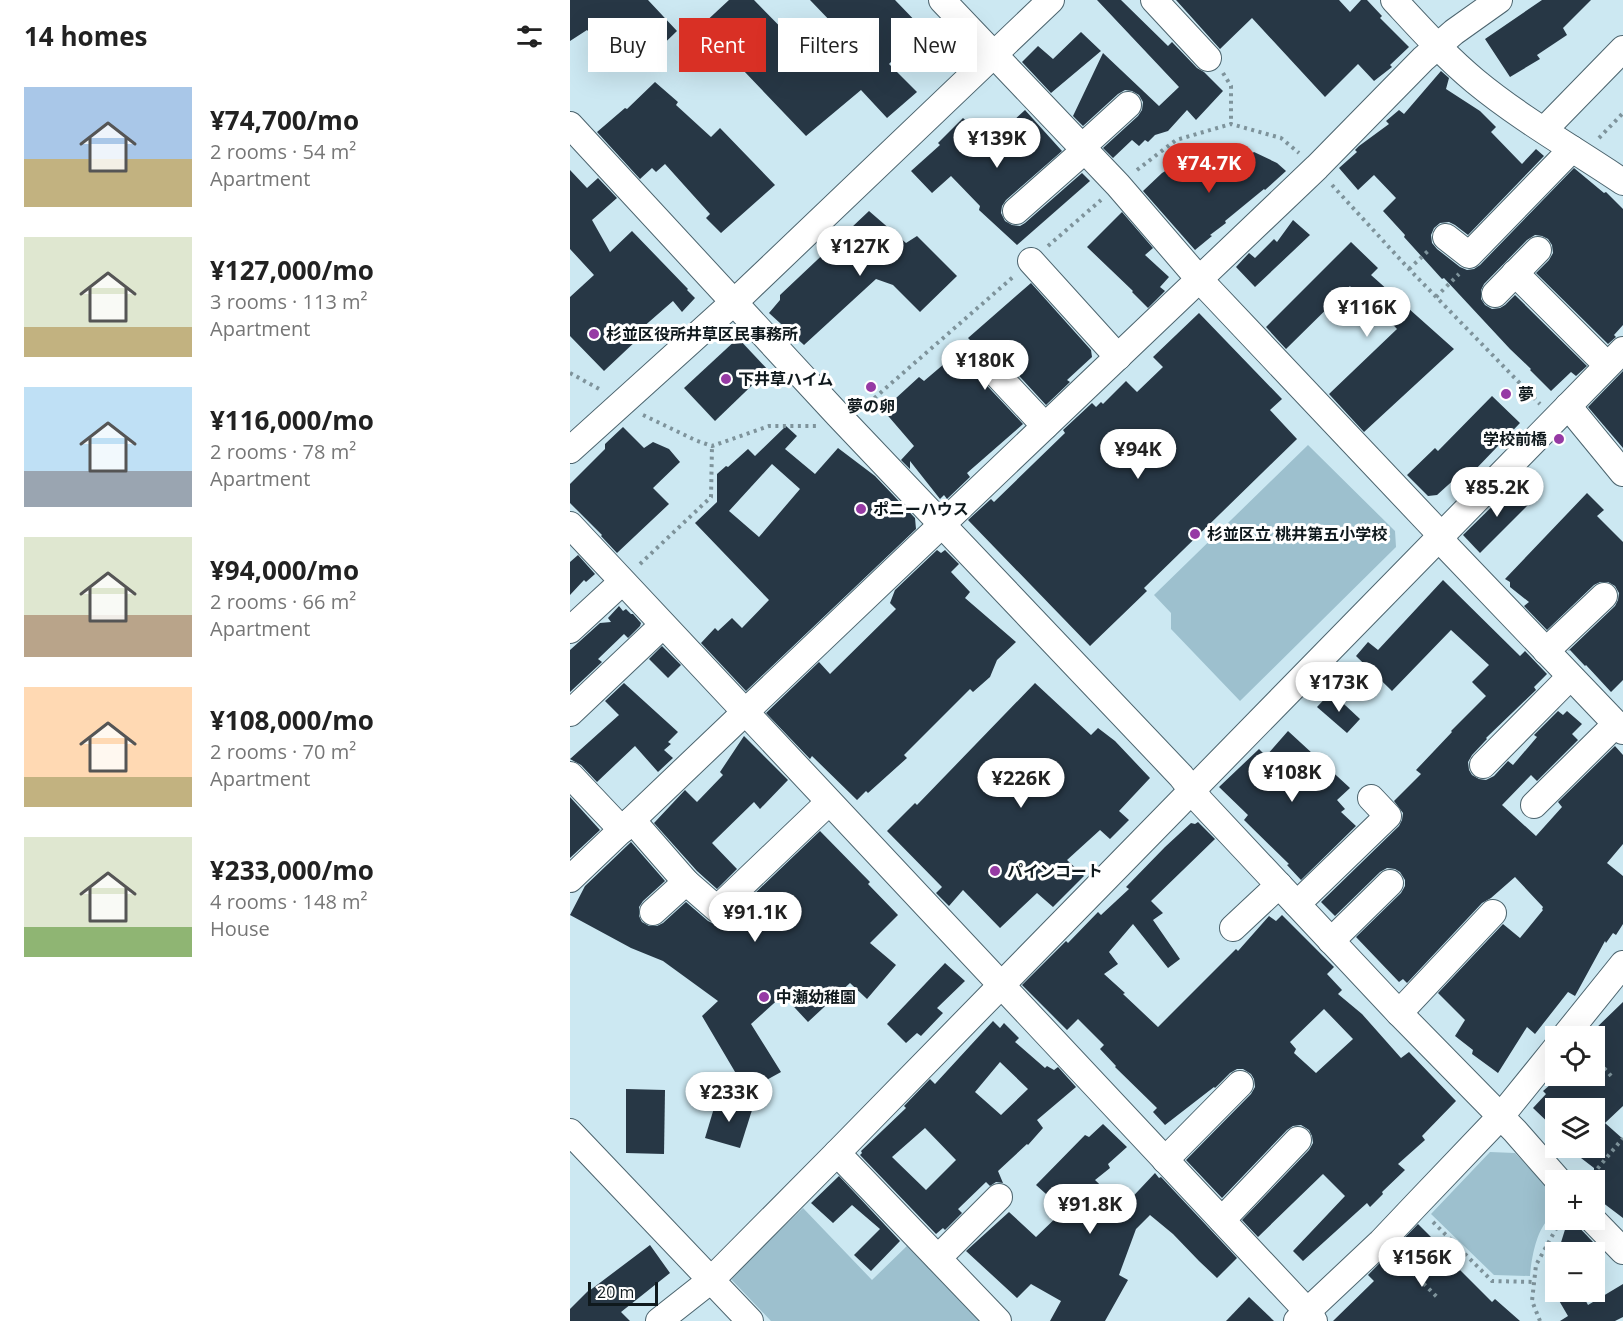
<!DOCTYPE html>
<meta charset="utf-8">
<style>
:root{--surface:#fff;--page:#f6f6f6;--text:#222;--muted:#767676;--accent:#d93025}
body{margin:0;font-family:"Open Sans","Noto Sans JP",sans-serif;background:var(--page);color:var(--text);height:100vh;display:flex;flex-direction:column;font-size:22px;white-space:nowrap}
*{box-sizing:border-box;margin:0}
p{font-size:20px;color:var(--muted)}
.icon{flex:none;width:33px;height:33px;fill:none;stroke:currentColor;stroke-width:2;stroke-linecap:round;stroke-linejoin:round}
.map{position:relative;flex:1;overflow:hidden}
.panel{display:flex;flex-direction:column;background:var(--surface);width:570px}
.panel>*{flex:none}
.hud{position:absolute;left:18px;top:18px;width:570px;height:54px;display:flex;gap:12px}
.buttons{position:absolute;left:975px;top:1026px;display:grid;gap:12px}
.buttons a{display:grid;place-items:center;width:60px;height:60px;border-radius:0px;background:var(--surface);box-shadow:0 6px 24px #0002;font-size:30px}
.scale{position:absolute;left:18px;bottom:15px;width:70px;box-sizing:border-box;padding-left:6px;border:3px solid #0f191d;border-top:0;font-size:16px;line-height:21px;white-space:nowrap;color:#0f191d;-webkit-text-stroke:4px #fff;paint-order:stroke}
.price{position:absolute;translate:-50% -51px;padding:0 14px;border-radius:21px;background:#fff;color:#222;font-size:20px;line-height:39px;filter:drop-shadow(0 2px 3px #0008)}
.price::after{content:'';position:absolute;left:50%;top:36px;width:18px;height:14px;margin-left:-9px;background:inherit;clip-path:polygon(0 0,100% 0,50% 100%)}
.price.current{background:var(--accent);color:#fff}
ul{padding:0;list-style:none}
li{display:flex;align-items:center;gap:18px;height:150px;padding:0 24px}
li span{display:grid;place-items:center;flex:none;width:168px;height:120px;border-radius:0px;color:#555}
li>.icon{margin-inline-start:auto}
span .icon{width:72px;height:72px;fill:#fffc;stroke-width:1}
li b{font-size:26px}
h2{display:flex;justify-content:space-between;align-items:center;height:72px;padding:0 24px;font-size:26px}
.chip{padding:0 21px;border-radius:0px;background:var(--surface);box-shadow:0 6px 24px #0002;font-size:21px;line-height:54px}
.chip.current{background:var(--accent);color:#fff}
main{display:flex;flex:1;min-height:0}
.map>svg:first-child{display:block}
</style>
<main>
<section class="panel">
<h2>14 homes<svg class="icon" aria-label="filters" viewBox="0 0 24 24"><path d="M4 7h16M4 17h16"/><circle cx="9" cy="7" r="2"/><circle cx="15" cy="17" r="2"/></svg></h2>
<ul>
<li><span style="background:linear-gradient(#a9c7e8 60%,#c2b280 0)"><svg class="icon" aria-label="home" viewBox="0 0 24 24"><path d="M3 11l9-7 9 7M6 9v11h12V9"/></svg></span><div><b>¥74,700/mo</b><p>2 rooms · 54 m²</p><p>Apartment</p></div></li>
<li><span style="background:linear-gradient(#dfe7d0 75%,#c2b280 0)"><svg class="icon" aria-label="home" viewBox="0 0 24 24"><path d="M3 11l9-7 9 7M6 9v11h12V9"/></svg></span><div><b>¥127,000/mo</b><p>3 rooms · 113 m²</p><p>Apartment</p></div></li>
<li><span style="background:linear-gradient(#bfe0f5 70%,#9aa5b1 0)"><svg class="icon" aria-label="home" viewBox="0 0 24 24"><path d="M3 11l9-7 9 7M6 9v11h12V9"/></svg></span><div><b>¥116,000/mo</b><p>2 rooms · 78 m²</p><p>Apartment</p></div></li>
<li><span style="background:linear-gradient(#dfe7d0 65%,#b9a48a 0)"><svg class="icon" aria-label="home" viewBox="0 0 24 24"><path d="M3 11l9-7 9 7M6 9v11h12V9"/></svg></span><div><b>¥94,000/mo</b><p>2 rooms · 66 m²</p><p>Apartment</p></div></li>
<li><span style="background:linear-gradient(#ffd9b3 75%,#c2b280 0)"><svg class="icon" aria-label="home" viewBox="0 0 24 24"><path d="M3 11l9-7 9 7M6 9v11h12V9"/></svg></span><div><b>¥108,000/mo</b><p>2 rooms · 70 m²</p><p>Apartment</p></div></li>
<li><span style="background:linear-gradient(#dfe7d0 75%,#8fb573 0)"><svg class="icon" aria-label="home" viewBox="0 0 24 24"><path d="M3 11l9-7 9 7M6 9v11h12V9"/></svg></span><div><b>¥233,000/mo</b><p>4 rooms · 148 m²</p><p>House</p></div></li>
</ul>
</section>
<div class="map">
<svg width="1053" height="1321" viewBox="0 0 1053 1321">
<rect width="100%" height="100%" fill="#cce8f2"/>
<g fill="#9dc0ce">
<polygon points="738,445 825,531 826,547 670,701 601,629 601,613 584,595"/>
<path d="M920,1152L945,1153L985,1195C985,1215 977,1217 969,1234C964,1246 961,1262 960,1276L924,1275L861,1214Z"/>
<polygon points="233,1208 302,1280 340,1243 415,1321 201,1321 160,1278"/>
</g>
<g fill="#273745" fill-rule="evenodd">
<polygon points="0,0 78,0 107,31 75,62 41,24 25,38 17,30 0,41"/>
<polygon points="159,0 184,0 235,52 265,26 240,0 325,0 353,29 319,64 347,92 317,118 291,90 236,136 131,26"/>
<polygon points="527,0 551,0 598,46 602,42 627,68 634,72 653,91 626,120 617,110 598,131 585,135 578,142 575,140 569,146 562,140 543,158 533,148 568,116 572,110 573,102 569,95 562,91 555,90 548,94 513,126 503,116 533,53 589,106 609,87"/>
<polygon points="606,0 769,0 780,12 791,0 797,0 812,16 810,18 839,47 820,65 822,67 804,81 788,64 755,97 682,18 650,49"/>
<polygon points="972,0 1021,0 993,28 997,35 967,55 970,59 940,77 915,39"/>
<polygon points="511,32 531,51 481,93 452,62 468,46 483,59"/>
<polygon points="871,71 879,78 876,89 910,111 926,127 921,132 952,164 966,149 974,156 898,235 885,225 879,222 870,223 864,228 861,235 862,243 867,249 890,267 897,270 904,269 910,265 1004,168 1034,193 1036,192 1053,209 1053,325 1044,335 1046,337 1038,344 966,273 979,260 983,253 982,245 978,239 972,236 965,235 957,240 914,284 911,290 911,299 915,305 922,309 930,308 935,305 945,295 1017,366 1006,376 1001,372 981,391 960,370 961,369 940,349 874,278 872,279 834,237 835,235 813,211 826,198 804,175 788,190 769,168 787,152 785,150 789,146 819,124 816,121 829,110 834,114"/>
<polygon points="85,82 108,102 106,105 141,137 150,128 205,185 151,233 136,218 140,214 95,164 86,172 82,168 70,179 27,132 55,108 57,109"/>
<polygon points="455,110 492,151 436,200 432,206 431,213 435,221 442,225 450,226 455,223 512,173 520,181 447,245 409,210 410,206 381,176 362,193 341,171 370,145 368,143 393,118 419,143"/>
<polygon points="684,152 707,163 716,171 695,190 694,189 655,221 656,223 640,235 642,236 625,250 573,191 592,173 607,164 633,157 640,181"/>
<polygon points="0,170 17,188 28,178 47,198 22,220 40,252 62,231 118,289 117,290 125,298 112,312 103,301 64,335 68,339 34,371 0,336 0,297 24,275 0,249"/>
<polygon points="299,211 336,243 347,236 387,276 350,312 323,285 306,279 234,345 199,313 210,300 210,295"/>
<polygon points="552,212 583,248 575,255 599,277 590,287 595,291 578,308 562,292 563,291 517,247"/>
<polygon points="723,220 740,235 685,287 666,267 679,253 685,258 704,239 707,242"/>
<polygon points="781,242 808,268 801,275 884,349 794,432 759,394 827,329 788,288 784,292 780,286 716,349 696,327"/>
<polygon points="461,283 521,350 522,357 497,380 500,382 476,405 429,354 422,351 415,350 407,354 404,360 403,368 407,375 453,424 397,473 400,477 377,499 374,495 370,499 340,461 340,469 331,460 344,446 313,410 349,377 354,381 401,341 398,338"/>
<polygon points="629,313 712,399 700,410 727,439 574,588 577,591 520,646 398,520 421,499 424,502 495,433 493,430 522,403 526,407 531,402 533,404 556,381 567,392 593,367 583,357"/>
<polygon points="168,338 198,370 145,421 114,388"/>
<polygon points="1053,371 1053,448 1018,407"/>
<polygon points="922,396 950,423 904,471 888,476 867,495 858,496 837,475 865,448 868,451"/>
<path d="M216,426L227,436L215,449L245,474L268,448L305,476L345,518L346,529L176,691L131,643L145,628L148,631L162,618L172,628L199,600L125,523L147,502V474L156,466L158,467L178,449L185,456ZM202,464L230,489L189,537L159,511Z"/>
<polygon points="53,427 74,448 83,442 99,449 110,462 83,488 99,504 47,553 31,536 32,535 0,503 0,484 35,449 35,444"/>
<polygon points="945,484 962,501 910,553 893,535"/>
<polygon points="1017,493 1034,510 1027,516 1053,542 1053,680 1041,692 1016,665 1015,666 1000,650 998,651 1045,606 1048,600 1049,593 1045,586 1038,582 1030,582 1024,585 977,630 954,606 959,602 940,587 940,582 935,579"/>
<polygon points="367,550 371,553 375,550 389,564 381,572 400,592 395,598 446,642 427,660 420,677 403,692 400,689 334,755 337,758 298,793 296,791 287,800 242,756 240,759 196,713 249,662 260,674 326,609 320,603 325,590"/>
<polygon points="8,555 25,574 16,582 14,580 0,595 0,562"/>
<polygon points="873,580 950,656 955,651 977,674 964,687 966,690 916,738 917,739 902,755 898,762 899,770 902,775 909,779 916,780 924,776 938,761 943,765 967,737 964,735 988,711 993,715 997,711 1012,724 1002,734 1008,740 967,781 961,775 932,805 966,836 992,807 988,802 1045,746 1053,755 1053,844 1037,863 1053,876 1053,924 1046,935 1043,933 1036,943 1035,941 1005,996 998,992 965,1034 957,1027 928,1073 902,1054 903,1050 885,1036 895,1020 868,993 933,924 950,938 973,910 972,909 973,907 945,877 921,898 912,903 837,983 833,979 829,982 786,937 831,893 835,886 835,880 830,872 825,869 817,868 810,872 765,916 751,902 829,826 832,820 833,813 824,801 851,774 846,770 882,732 881,731 916,696 902,682 919,665 881,630 822,691 786,656 798,642 808,650"/>
<polygon points="49,606 53,611 56,609 61,614 63,614 71,623 70,626 58,638 54,634 28,659 32,662 0,692 0,650 30,623 41,622 38,618"/>
<polygon points="92,646 111,665 98,678 79,659"/>
<polygon points="54,683 108,732 98,742 101,744 94,750 103,758 88,772 65,746 27,782 11,765 0,759 49,715 35,701"/>
<polygon points="465,683 521,735 528,728 545,741 580,778 549,811 559,820 540,839 530,830 497,860 514,876 483,907 467,893 430,928 393,890 379,906 366,893 372,887 317,831 345,803 347,805"/>
<polygon points="761,692 790,719 777,733 747,707"/>
<polygon points="718,731 780,788 767,800 775,809 771,812 786,826 731,880 717,865 719,864 674,820 678,815 649,787 689,749 696,756"/>
<polygon points="174,736 218,780 190,809 184,802 142,843 167,869 147,889 127,871 84,823 115,790 127,802 153,775 150,772"/>
<polygon points="0,797 30,830 0,858"/>
<path d="M628,822L645,839L581,901L593,913L583,920L610,959L598,968L563,924L539,952L548,964L534,974L555,993L553,994L588,1027L666,949L668,951L699,916L706,921L712,915L764,967L757,974L772,990L768,994L792,1014L831,1058L839,1052L886,1101L852,1136L855,1140L828,1164L835,1170L812,1192L813,1194L800,1207L797,1203L733,1261L723,1251L775,1196L753,1174L688,1237L672,1220L739,1150L743,1143L742,1136L739,1130L731,1125L723,1126L717,1130L652,1198L616,1160L681,1094L685,1087L684,1079L681,1074L673,1069H667L660,1073L645,1088L644,1087L595,1125L583,1112L587,1108L545,1067L546,1066L530,1049L534,1045L508,1019L497,1030L452,985L496,941L498,943L528,912L531,915L559,889L556,887L595,847L621,823L625,824ZM754,1009L783,1039L746,1073L724,1053L726,1049L720,1042Z"/>
<polygon points="250,831 300,882 298,884 328,915 300,943 326,965 297,999 280,983 238,1022 213,995 181,1024 211,1072 191,1083 184,1104 132,1016 148,1001 93,961 61,948 0,915 15,886 61,842 95,881 73,901 69,907 69,916 72,922 79,926 87,926 93,923 116,902 138,921 144,924 152,923 157,920"/>
<polygon points="375,963 395,981 367,1008 373,1013 351,1036 347,1033 336,1043 317,1024"/>
<polygon points="1053,1002 1053,1106 1035,1123 1053,1139 1053,1218 1024,1196 1024,1168 998,1148 1024,1148 1024,1108 986,1108 986,1130 963,1108 976,1094 973,1091 990,1076 1024,1076 1025,1043 1024,1036 1022,1036 1022,1032"/>
<path d="M423,1021L430,1028L434,1023L449,1038L445,1042L475,1068L477,1066L484,1070L488,1067L506,1087L467,1120L473,1128L458,1145L457,1144L428,1171L433,1183L426,1182L420,1186L416,1182L388,1209L392,1213L375,1230L373,1228L366,1234L290,1155L292,1153L291,1151L336,1108L334,1106L360,1079L365,1084ZM430,1062L458,1089L431,1115L405,1092ZM355,1128L386,1160L356,1190L322,1157Z"/>
<polygon points="56,1089 95,1090 94,1154 56,1153"/>
<polygon points="147,1098 183,1107 170,1148 135,1138"/>
<polygon points="533,1124 557,1147 538,1164 540,1168 525,1180 553,1207 585,1173 589,1178 591,1177 667,1258 647,1278 629,1261 603,1234 580,1215 566,1229 549,1275 558,1280 535,1321 480,1321 491,1301 461,1284 447,1298 396,1251 439,1212 466,1237 494,1210 466,1185 515,1135 519,1137"/>
<polygon points="269,1176 330,1241 301,1271 284,1255 310,1229 282,1205 263,1223 241,1203"/>
<polygon points="998,1220 1002,1220 1024,1243 1013,1252 988,1252"/>
<polygon points="848,1224 888,1264 886,1266 922,1302 925,1299 950,1321 763,1321 804,1281 798,1275"/>
<polygon points="80,1245 100,1273 51,1312 60,1321 0,1321 0,1309 18,1291 19,1291"/>
<polygon points="1053,1284 1053,1317 1045,1321 990,1321 998,1316 984,1292 1011,1292 1018,1305"/>
<polygon points="679,1297 704,1321 656,1321"/>
</g>
<g fill="none" stroke-linecap="round" stroke-linejoin="round">
<g stroke="#4c646e" stroke-width="28">
<g id="minor">
<polyline points="372,0 548,185 629,279 871,535 877,547 1053,731"/>
<polyline points="584,0 638,58"/>
<path d="M824,0C850,28 876,57 905,81C951,119 1004,149 1053,182"/>
<polyline points="0,125 268,415 611,776 631,802 829,1013 945,1131 988,1180"/>
<polyline points="974,130 1053,49"/>
<polyline points="512,147 558,105"/>
<polyline points="446,211 515,150"/>
<polyline points="876,237 899,255 1002,149"/>
<polyline points="461,261 548,357"/>
<polyline points="945,273 1037,365"/>
<polyline points="925,294 968,250"/>
<polyline points="418,365 475,426"/>
<polyline points="998,406 1053,473"/>
<polyline points="0,450 175,292 481,0"/>
<polyline points="0,525 737,1311 744,1321"/>
<polyline points="0,630 52,582"/>
<polyline points="976,651 1034,596"/>
<polyline points="0,713 93,625"/>
<polyline points="913,765 1000,677"/>
<polyline points="0,775 52,830"/>
<polyline points="964,805 1046,724"/>
<polyline points="62,820 116,882 147,909 259,802"/>
<polyline points="0,879 747,167 853,59 884,32 929,0"/>
<polyline points="727,904 818,816 801,798"/>
<polyline points="83,912 116,882"/>
<polyline points="663,928 709,885"/>
<polyline points="761,941 820,883"/>
<polyline points="829,1013 923,913"/>
<polyline points="995,1036 1053,964"/>
<polyline points="0,1132 180,1321"/>
<polyline points="267,1153 428,1321"/>
<polyline points="595,1160 670,1084"/>
<polyline points="652,1220 728,1140"/>
<polyline points="1023,1220 1053,1251"/>
<polyline points="368,1258 429,1197"/>
<polyline points="89,1321 141,1280 267,1153 1053,350"/>
<polyline points="727,1321 811,1242 846,1205 931,1116 986,1048"/>
</g>
</g>
<g stroke="#7e939b" stroke-width="4" stroke-dasharray="3 4.5" stroke-linecap="butt">
<polyline points="653,73 661,86 661,124"/>
<polyline points="1029,138 1053,113"/>
<polyline points="567,170 606,140 661,124 711,138 729,153"/>
<polyline points="762,185 839,269 970,404"/>
<polyline points="478,246 531,200"/>
<polyline points="839,269 858,251"/>
<polyline points="866,297 889,274"/>
<polyline points="0,373 31,390"/>
<polyline points="293,408 443,277"/>
<polyline points="73,415 125,440 142,446 199,426 247,426"/>
<polyline points="70,564 141,497 142,446"/>
<polyline points="1024,1057 1042,1077"/>
<polyline points="1018,1180 1053,1138"/>
<polyline points="863,1222 922,1281 964,1282"/>
<polyline points="827,1257 868,1298"/>
<polyline points="970,1321 962,1301 966,1265 991,1220"/>
</g>
<use href="#minor" stroke="#fff" stroke-width="26"/>
</g>
<g fill="#963aa4" stroke="#fff" stroke-width="2">
<circle cx="24" cy="334" r="6"/>
<circle cx="156" cy="379" r="6"/>
<circle cx="301" cy="387" r="6"/>
<circle cx="936" cy="394" r="6"/>
<circle cx="989" cy="439" r="6"/>
<circle cx="291" cy="509" r="6"/>
<circle cx="625" cy="534" r="6"/>
<circle cx="425" cy="871" r="6"/>
<circle cx="194" cy="997" r="6"/>
</g>
<g text-anchor="middle" stroke-width="6" stroke-linejoin="round" paint-order="stroke">
<g font-size="16" font-weight="bold" fill="#0f191d" stroke="#fff" text-anchor="start">
<text x="36" y="340">杉並区役所井草区民事務所</text>
<text x="168" y="385">下井草ハイム</text>
<text x="948" y="400">夢</text>
<text x="301" y="412" text-anchor="middle">夢の卵</text>
<text x="977" y="445" text-anchor="end">学校前橋</text>
<text x="303" y="515">ポニーハウス</text>
<text x="637" y="540">杉並区立 桃井第五小学校</text>
<text x="437" y="877">パインコート</text>
<text x="206" y="1003">中瀬幼稚園</text>
</g>
</g>
</svg>
<div class="buttons">
<a><svg class="icon" aria-label="locate" viewBox="0 0 24 24"><circle cx="12" cy="12" r="6"/><path d="M12 2v4M12 18v4M2 12h4M18 12h4"/></svg></a>
<a><svg class="icon" aria-label="layers" viewBox="0 0 24 24"><path d="M12 4l9 5-9 5-9-5zM3 14l9 5 9-5"/></svg></a>
<a>+</a>
<a>−</a>
</div>
<div class="scale">20 m</div>
<b class="price" style="left:427px;top:169px">¥139K</b>
<b class="price current" style="left:639px;top:194px">¥74.7K</b>
<b class="price" style="left:290px;top:277px">¥127K</b>
<b class="price" style="left:797px;top:338px">¥116K</b>
<b class="price" style="left:415px;top:391px">¥180K</b>
<b class="price" style="left:568px;top:480px">¥94K</b>
<b class="price" style="left:927px;top:518px">¥85.2K</b>
<b class="price" style="left:769px;top:713px">¥173K</b>
<b class="price" style="left:722px;top:803px">¥108K</b>
<b class="price" style="left:451px;top:809px">¥226K</b>
<b class="price" style="left:185px;top:943px">¥91.1K</b>
<b class="price" style="left:159px;top:1123px">¥233K</b>
<b class="price" style="left:520px;top:1235px">¥91.8K</b>
<b class="price" style="left:852px;top:1288px">¥156K</b>
<div class="hud">
<a class="chip">Buy</a>
<a class="chip current">Rent</a>
<a class="chip">Filters</a>
<a class="chip">New</a>
</div>
</div>
</main>
